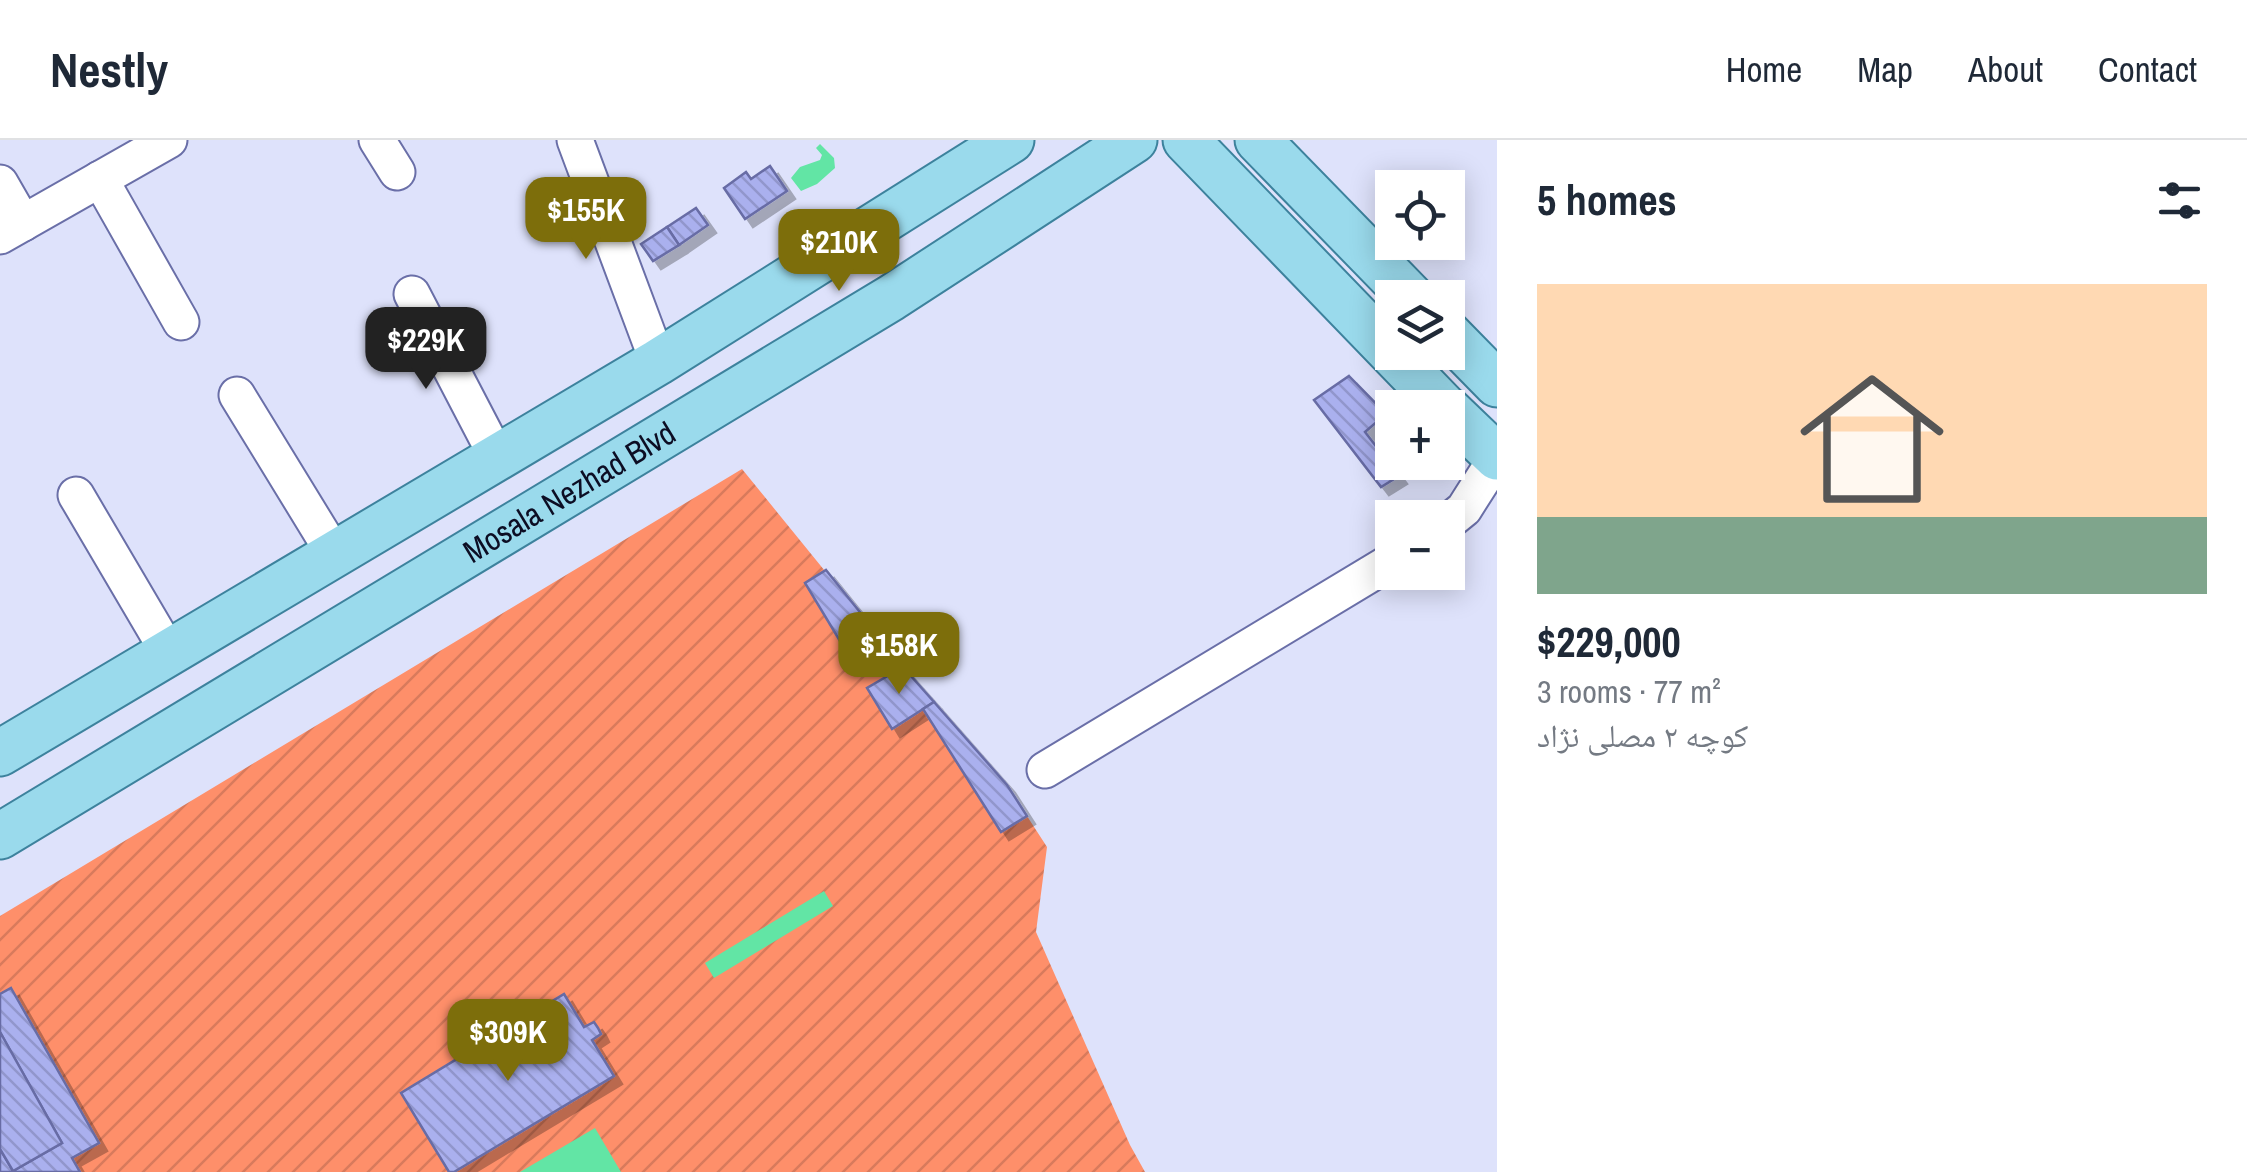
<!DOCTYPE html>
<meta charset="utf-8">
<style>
:root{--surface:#fff;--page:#f6f6f7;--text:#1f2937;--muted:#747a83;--line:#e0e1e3;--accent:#7d6e0b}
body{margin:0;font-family:"Archivo Narrow","Noto Naskh Arabic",sans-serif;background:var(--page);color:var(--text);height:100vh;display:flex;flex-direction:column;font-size:38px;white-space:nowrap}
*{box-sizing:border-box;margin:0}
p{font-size:32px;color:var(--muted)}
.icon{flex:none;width:55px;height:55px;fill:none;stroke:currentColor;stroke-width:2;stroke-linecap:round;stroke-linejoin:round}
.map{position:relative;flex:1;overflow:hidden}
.panel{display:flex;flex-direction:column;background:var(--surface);width:750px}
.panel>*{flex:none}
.fabs{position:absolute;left:1375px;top:30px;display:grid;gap:20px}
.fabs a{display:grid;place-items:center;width:90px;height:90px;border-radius:0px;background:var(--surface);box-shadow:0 5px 25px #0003;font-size:50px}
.price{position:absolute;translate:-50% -85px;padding:0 22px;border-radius:20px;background:var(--accent);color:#fff;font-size:32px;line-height:65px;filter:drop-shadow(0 2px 5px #0008)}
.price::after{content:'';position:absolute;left:50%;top:60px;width:30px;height:22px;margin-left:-15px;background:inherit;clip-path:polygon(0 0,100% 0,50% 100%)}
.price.selected{background:#222;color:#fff}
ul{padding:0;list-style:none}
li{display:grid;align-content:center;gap:20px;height:530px;padding:0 40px}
li span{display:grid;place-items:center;height:310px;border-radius:0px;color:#555}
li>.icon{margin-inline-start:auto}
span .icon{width:180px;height:180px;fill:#fffc;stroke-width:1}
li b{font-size:42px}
h2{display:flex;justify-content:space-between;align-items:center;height:120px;padding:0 40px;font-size:42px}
header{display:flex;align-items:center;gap:60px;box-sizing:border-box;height:140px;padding:0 50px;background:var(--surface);border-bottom:2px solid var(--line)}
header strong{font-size:48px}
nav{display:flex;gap:55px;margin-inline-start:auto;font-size:35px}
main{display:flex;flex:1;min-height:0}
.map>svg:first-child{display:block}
</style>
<header>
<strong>Nestly</strong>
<nav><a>Home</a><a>Map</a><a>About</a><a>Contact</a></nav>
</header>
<main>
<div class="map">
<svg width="1497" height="1032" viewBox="0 0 1497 1032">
<defs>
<pattern id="garden-furrows" width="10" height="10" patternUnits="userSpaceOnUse" patternTransform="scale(2.5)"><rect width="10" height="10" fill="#fe8f6a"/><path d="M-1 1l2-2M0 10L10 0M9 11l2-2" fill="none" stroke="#d87a5c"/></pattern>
<pattern id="building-back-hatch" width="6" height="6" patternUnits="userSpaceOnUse" patternTransform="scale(2.5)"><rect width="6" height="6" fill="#aab0ee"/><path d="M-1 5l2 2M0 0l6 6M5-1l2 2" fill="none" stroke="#9196cc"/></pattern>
<filter id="shadow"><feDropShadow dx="8" dy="8" stdDeviation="0" flood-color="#0004"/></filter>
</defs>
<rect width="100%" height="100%" fill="#dee2fb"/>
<polygon fill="url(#garden-furrows)" points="742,329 903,527 1007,645 1047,707 1036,792 1130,1005 1145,1032 0,1032 0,776"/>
<g fill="#62e5a5">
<polygon points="820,4 834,18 835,28 817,44 801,51 791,38 800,27 820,20 822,15 816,8"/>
<polygon points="824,751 833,766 714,838 705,823"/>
<polygon points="595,988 621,1032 520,1032"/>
</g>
<g fill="url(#building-back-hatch)" stroke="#676ca5" stroke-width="2.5" filter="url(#shadow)">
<polygon points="770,26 787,51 745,79 724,48 746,32 751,39"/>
<polygon points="696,68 708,85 679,105 667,87"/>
<polygon points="667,87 679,105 653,121 641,104"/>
<polygon points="1349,236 1386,274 1365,292 1399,336 1381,347 1314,260"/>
<polygon points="826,430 880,497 849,516 805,443"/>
<polygon points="903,527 934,562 892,589 867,548"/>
<polygon points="934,562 1007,645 1027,676 1001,692 923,569"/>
<polygon points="11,848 99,1003 72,1018 80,1032 0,1032 0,1009 13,1031 62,1003 0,892 0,854"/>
<polygon points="564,854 584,887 594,882 598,888 601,894 592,900 614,936 454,1032 449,1032 401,953"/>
<polygon points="0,892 62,1003 13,1031 0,1009"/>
</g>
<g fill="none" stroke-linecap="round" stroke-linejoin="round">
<g stroke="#6a6fa8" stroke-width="39">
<g id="minor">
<polyline points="377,0 397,32"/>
<polyline points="575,0 658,222"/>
<polyline points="100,39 181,182"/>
<polyline points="0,43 23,83"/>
<polyline points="0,96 169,0"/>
<polyline points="412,154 498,319"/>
<polyline points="237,255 335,415"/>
<polyline points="76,355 169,513"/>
<polyline points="1448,382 1464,369 1497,317"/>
<polyline points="1045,630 1392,421"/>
</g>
</g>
<g stroke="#3d829d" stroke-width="49">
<g id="major">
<polyline points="1186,0 1445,268"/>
<polyline points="1258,0 1412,158"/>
<polyline points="1448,194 1497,244"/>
<polyline points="1448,270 1497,317"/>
<polyline points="0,613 658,222 1011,0"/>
<path id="s1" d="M0,696L891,158L1134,0"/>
</g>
</g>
<use href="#minor" stroke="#fff" stroke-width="35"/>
<use href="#major" stroke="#9adaec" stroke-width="45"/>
</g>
<g text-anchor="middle" stroke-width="8" stroke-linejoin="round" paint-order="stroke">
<g font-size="32" fill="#0c0d23" stroke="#eef0fd">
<text dy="11" stroke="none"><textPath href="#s1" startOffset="665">Mosala Nezhad Blvd</textPath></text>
</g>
</g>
</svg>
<div class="fabs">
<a><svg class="icon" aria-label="locate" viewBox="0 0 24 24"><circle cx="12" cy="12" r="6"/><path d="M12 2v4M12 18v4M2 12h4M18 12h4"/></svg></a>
<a><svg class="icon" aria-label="layers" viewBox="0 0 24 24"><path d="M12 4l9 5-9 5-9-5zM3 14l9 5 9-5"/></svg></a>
<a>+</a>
<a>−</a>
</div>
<b class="price" style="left:586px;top:122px">$155K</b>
<b class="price" style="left:839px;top:154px">$210K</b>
<b class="price selected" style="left:426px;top:252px">$229K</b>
<b class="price" style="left:899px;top:557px">$158K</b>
<b class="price" style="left:508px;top:944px">$309K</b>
</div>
<section class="panel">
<h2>5 homes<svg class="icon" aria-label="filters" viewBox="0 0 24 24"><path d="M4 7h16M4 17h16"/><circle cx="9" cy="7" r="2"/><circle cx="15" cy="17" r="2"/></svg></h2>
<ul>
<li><span style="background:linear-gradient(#ffd9b3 75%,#7fa58c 0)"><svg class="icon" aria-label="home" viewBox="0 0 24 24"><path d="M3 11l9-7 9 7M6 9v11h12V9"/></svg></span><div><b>$229,000</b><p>3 rooms · 77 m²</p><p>کوچه ۲ مصلی نژاد</p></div></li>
</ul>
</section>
</main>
